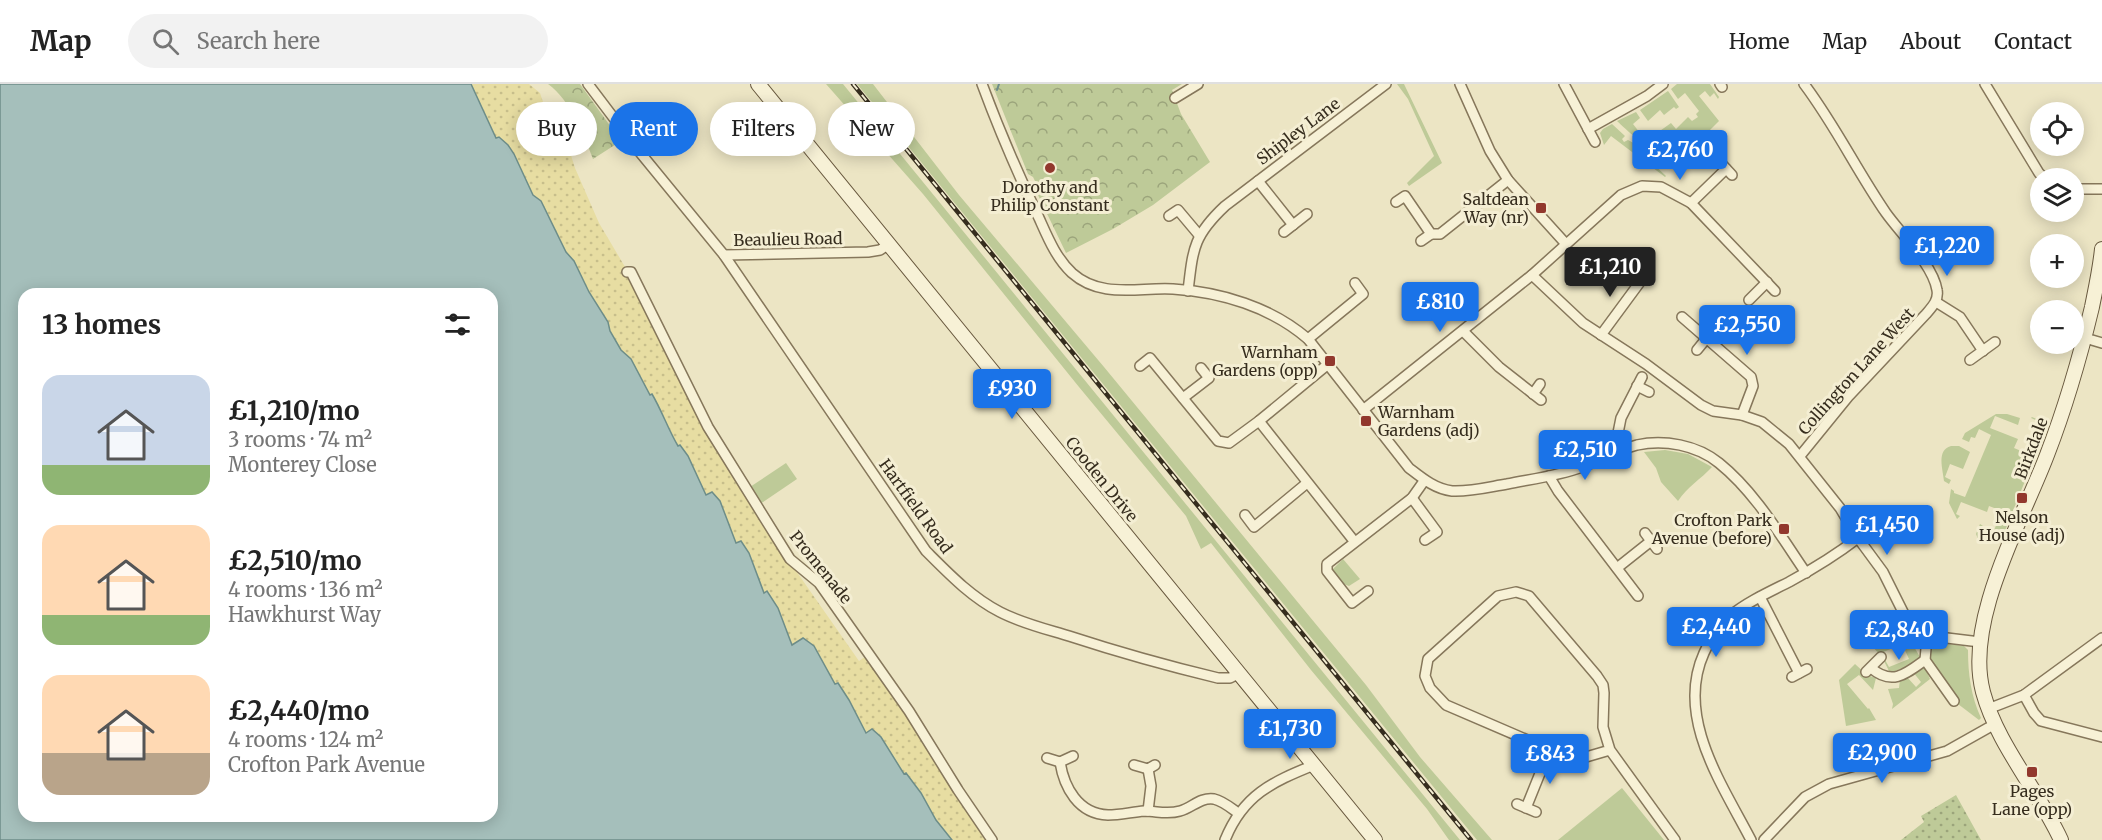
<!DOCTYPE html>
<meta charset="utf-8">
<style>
:root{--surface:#fff;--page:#f2f2f2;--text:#222;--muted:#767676;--line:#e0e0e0;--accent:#1a73e8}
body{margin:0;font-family:Merriweather,serif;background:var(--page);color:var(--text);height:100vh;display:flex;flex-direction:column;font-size:22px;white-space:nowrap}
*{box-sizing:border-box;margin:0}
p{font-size:20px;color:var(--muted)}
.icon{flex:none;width:33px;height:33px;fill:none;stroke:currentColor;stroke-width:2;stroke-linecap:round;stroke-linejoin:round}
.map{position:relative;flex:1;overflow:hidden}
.side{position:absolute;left:18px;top:204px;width:480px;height:534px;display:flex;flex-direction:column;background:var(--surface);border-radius:18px;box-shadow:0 3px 15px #0003}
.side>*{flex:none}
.top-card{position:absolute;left:516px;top:18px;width:570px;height:54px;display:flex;gap:12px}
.buttons{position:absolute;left:2030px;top:18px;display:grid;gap:12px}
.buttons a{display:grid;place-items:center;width:54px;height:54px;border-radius:50%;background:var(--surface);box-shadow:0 3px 15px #0003;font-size:30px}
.price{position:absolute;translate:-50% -51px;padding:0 14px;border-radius:6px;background:var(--accent);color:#fff;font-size:20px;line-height:39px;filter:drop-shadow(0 2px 3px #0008)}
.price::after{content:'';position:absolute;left:50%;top:36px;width:18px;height:14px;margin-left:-9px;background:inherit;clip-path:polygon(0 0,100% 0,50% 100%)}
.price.active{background:#222;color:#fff}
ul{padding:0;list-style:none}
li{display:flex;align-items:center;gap:18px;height:150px;padding:0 24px}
li span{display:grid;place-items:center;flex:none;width:168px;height:120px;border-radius:18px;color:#555}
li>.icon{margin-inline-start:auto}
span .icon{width:72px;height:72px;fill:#fffc;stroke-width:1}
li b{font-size:26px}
h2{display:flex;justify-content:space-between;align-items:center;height:72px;padding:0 24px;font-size:26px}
.pill{padding:0 21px;border-radius:27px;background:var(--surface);box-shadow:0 3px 15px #0003;font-size:21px;line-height:54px}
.pill.active{background:var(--accent);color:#fff}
header{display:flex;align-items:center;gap:36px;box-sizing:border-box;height:84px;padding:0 30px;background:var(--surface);border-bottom:2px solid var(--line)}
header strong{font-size:28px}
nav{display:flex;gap:33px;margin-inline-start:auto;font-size:21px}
.search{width:420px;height:54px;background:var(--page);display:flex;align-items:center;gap:15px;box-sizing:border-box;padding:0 21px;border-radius:33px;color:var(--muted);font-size:22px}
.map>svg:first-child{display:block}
</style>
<header>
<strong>Map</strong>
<div class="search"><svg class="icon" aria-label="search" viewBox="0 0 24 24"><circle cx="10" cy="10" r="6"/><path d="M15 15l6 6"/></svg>Search here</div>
<nav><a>Home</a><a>Map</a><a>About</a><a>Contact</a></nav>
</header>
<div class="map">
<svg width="2102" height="756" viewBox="0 0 2102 756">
<defs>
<pattern id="forest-crowns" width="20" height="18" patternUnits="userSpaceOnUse" patternTransform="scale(1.5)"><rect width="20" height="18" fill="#beca98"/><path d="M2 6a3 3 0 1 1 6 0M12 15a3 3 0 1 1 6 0" fill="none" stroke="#9ba47b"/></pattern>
<pattern id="sand-dots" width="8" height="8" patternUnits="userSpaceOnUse" patternTransform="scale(1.5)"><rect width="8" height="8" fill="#e7dda2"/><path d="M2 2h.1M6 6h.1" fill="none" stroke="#c7be8b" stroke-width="1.8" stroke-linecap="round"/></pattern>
<pattern id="garden-dots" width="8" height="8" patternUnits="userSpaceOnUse" patternTransform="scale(1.5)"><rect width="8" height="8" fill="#beca98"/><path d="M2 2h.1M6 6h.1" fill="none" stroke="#9ba47b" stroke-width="1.8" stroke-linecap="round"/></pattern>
</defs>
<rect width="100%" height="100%" fill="#ece5c4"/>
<g fill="#beca98">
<polygon points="826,0 843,0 1460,756 1449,756 1427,725 1311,586 1211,459 1201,465 1186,432 1079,303 923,110"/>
<polygon points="857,0 873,0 959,111 1104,283 1366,601 1420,673 1492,756 1477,756"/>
<polygon points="1397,0 1404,0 1442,79 1409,102 1407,99 1434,72 1408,15"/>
<path d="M1677,0H1710L1719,13L1718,15L1714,9L1710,13L1705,7L1699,12L1719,37L1696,60L1684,48C1679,52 1674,57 1668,60C1651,71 1629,48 1617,37L1636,28L1640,34L1633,40L1647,58L1651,56L1653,59L1660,53L1657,49L1671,39L1676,45L1688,33L1692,37L1698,33L1696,30L1699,27L1685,9L1678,15L1671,5Z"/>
<polygon points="1668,7 1679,23 1676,25 1674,23 1664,31 1660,26 1648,37 1640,26"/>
<polygon points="1612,40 1625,52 1622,55 1624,58 1628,56 1652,69 1647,74 1666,92 1665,93 1611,52 1604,61 1600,49 1603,45"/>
<polygon points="1996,330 2007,330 2020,334 2018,341 1995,332 1990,344 2018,355 2014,364 2026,369 2038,337 2031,334 2032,333 2048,340 2000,459 1986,458 1978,455 1976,450 1980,440 1983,442 1979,451 1990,456 2002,427 1989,422 1987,428 1961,418 1956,430 1960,432 1957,435 1949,419 1951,405 1954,407 1954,409 1965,413 1991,351 1979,345 1975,354 1971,353 1969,358 1962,355 1965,349"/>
<path d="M1951,362H1959L1970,368L1963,385L1950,380L1945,393L1951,396L1949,400L1944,397C1943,385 1936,366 1951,362Z"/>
<path d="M1665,366L1688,370L1712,383C1701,395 1687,403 1678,417L1661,398L1656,384L1644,368Z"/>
<polygon points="786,379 797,395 760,420 750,403"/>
<polygon points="1343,475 1360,495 1349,502 1341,499 1332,486"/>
<polygon points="1900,539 1920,573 1908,582 1890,589 1883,575 1884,574 1889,583 1909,575 1902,560 1879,570 1873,563"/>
<path d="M1933,558L1964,562L1968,566C1968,590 1971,612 1981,634L1979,636L1958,620L1957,615C1946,599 1922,578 1933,558Z"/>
<polygon points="1855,580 1867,591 1876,594 1873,606 1859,591 1847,600 1868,625 1869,624 1876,636 1846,642 1839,596"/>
<polygon points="1924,582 1930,595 1892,625 1893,620 1888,605 1899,604 1900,595 1907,593 1916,603 1921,598 1913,588"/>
<polygon points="1622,704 1664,756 1558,756"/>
</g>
<g fill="url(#forest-crowns)">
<path d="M548,0H580L621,57L593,75C583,49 571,17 548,0Z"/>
<polygon points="992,0 1182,0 1172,6 1181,30 1210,78 1153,121 1113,145 1066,169 1038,111 1039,105 1033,93 1028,90"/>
</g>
<polygon fill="url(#sand-dots)" points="259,0 529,0 540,9 543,18 535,24 556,55 561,52 569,65 575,84 599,139 631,193 764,441 859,577 866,572 903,625 988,756 701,756 492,210"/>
<polygon fill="url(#garden-dots)" points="1956,711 1981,756 1901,756 1924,738 1921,732"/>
<path fill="#a5bfbb" stroke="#6d8d89" stroke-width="1.5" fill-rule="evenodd" d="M0,0H471L496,54L499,53L508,61L514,70L533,111L541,117L566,168L574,177L589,208L608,238L610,247L621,266L631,275L650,311L652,310C662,327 668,345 678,362L680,361L688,372L706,411L712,408L720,417L736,459L741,457L749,469L764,509L767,507L778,524L792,561L803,554L814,562L835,600L838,599L849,616L866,649L872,645L881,653L904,690L906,689L921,709L936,736L952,756H0ZM24,210H492V732H24Z"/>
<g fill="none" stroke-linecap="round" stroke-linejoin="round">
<polyline stroke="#6d8d89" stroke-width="2" points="997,6 999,0"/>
<g stroke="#86775b" stroke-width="12">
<g id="street">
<path d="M588,0L638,66L724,171L926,467C949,490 971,513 1000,528C1021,539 1046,545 1069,552C1118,568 1168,582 1218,594H1230L1240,589"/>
<path d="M982,0C999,46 1018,90 1039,134C1048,154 1056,174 1072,189C1101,215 1138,203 1173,205C1221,208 1271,223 1308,255L1409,384C1422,394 1435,405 1452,407C1470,408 1489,403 1507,400C1532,395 1558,392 1582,383C1600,376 1618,366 1637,361C1664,355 1697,361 1719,379C1755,408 1780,451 1806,489"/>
<polyline points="1460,0 1490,67 1508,96 1566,160"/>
<polyline points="1564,0 1595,58"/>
<polyline points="1720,0 1722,3"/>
<polyline points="1985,0 2039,89 2044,94"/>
<polyline points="1175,14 1198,0"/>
<polyline points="1588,45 1647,12 1663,0"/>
<polyline points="1719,77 1732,91"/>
<polyline points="1258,97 1293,141"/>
<polyline points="2073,105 2102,105"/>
<polyline points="1396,118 1405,112 1431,150 1440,150 1508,96"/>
<polyline points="1691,119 1726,85"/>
<polyline points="1169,132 1178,126 1199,151"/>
<polyline points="1284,148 1307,130"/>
<polyline points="1421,157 1431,150"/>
<polyline points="724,171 868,168 880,166 889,160"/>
<polyline points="627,188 631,188 708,343 790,475 819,499 909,627 958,706 992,756"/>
<polyline points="1532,191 1583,239 1646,280 1701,321 1713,327 1742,331 1762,338 1789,360 1840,424 1858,454 1883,488 1914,550 1980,558"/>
<path d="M1188,207C1193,165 1193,152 1225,122L1386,0"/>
<polyline points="1749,216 1767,198"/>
<polyline points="1936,218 1960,233 1983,267"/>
<polyline points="1682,233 1751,293 1753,302 1742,331"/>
<polyline points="1464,248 1499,283 1541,316"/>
<polyline points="1601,251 1643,194"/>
<polyline points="2085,254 2102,259"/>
<polyline points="1308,255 1363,210 1355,199"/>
<polyline points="1697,266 1706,255"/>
<polyline points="1970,276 1995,258"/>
<polyline points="1140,282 1150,274 1218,357 1229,359 1259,337 1327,281"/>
<polyline points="1637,302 1649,308"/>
<polyline points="1533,310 1540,300"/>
<polyline points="1183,314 1209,294 1201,284"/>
<polyline points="1363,326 1532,191 1621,111 1642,102 1661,103 1691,119 1775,207"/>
<polyline points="1259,337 1354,457"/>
<polyline points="1623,366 1618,349 1621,334 1642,293"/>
<path d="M1800,372L1848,313L1926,230C1932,223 1939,216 1937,206C1933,181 1901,150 1886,129C1857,87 1835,41 1804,0"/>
<polyline points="1549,392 1558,407 1638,512"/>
<polyline points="1412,414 1437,448 1425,456"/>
<polyline points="1245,431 1254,443 1307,399"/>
<polyline points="1645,449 1657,465"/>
<polyline points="1617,484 1651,457"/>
<polyline points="1368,507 1352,519 1327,487 1327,480 1412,414 1424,397"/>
<polyline points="1760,513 1799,589"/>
<polyline points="1927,553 1925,576 1954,617"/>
<path d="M1871,584C1892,602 1906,590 1925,576"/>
<polyline points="1866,588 1881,573"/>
<polyline points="1792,593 1807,585"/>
<polyline points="2024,611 2034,629 2041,637 2102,653"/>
<polyline points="1988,625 2024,611 2102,554"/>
<polyline points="1610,666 1586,673 1569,674 1446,621 1430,604 1425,592 1428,575 1498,512 1516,508 1529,512 1597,592 1603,601 1604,609 1603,643 1610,666 1675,756"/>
<polyline points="1047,674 1060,678 1073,672"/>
<path d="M1060,678C1064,703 1078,730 1108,731C1120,731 1132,728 1144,727C1157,727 1167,731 1180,727C1192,724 1200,713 1214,715C1223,717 1231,724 1238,729"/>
<polyline points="1134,681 1148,685 1155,681"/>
<polyline points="1148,685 1151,702 1148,727"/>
<polyline points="1517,720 1536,728"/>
<polyline points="1526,724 1549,667"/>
<path d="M1225,756C1243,711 1272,698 1314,681"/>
<path d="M1751,756C1722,700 1675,633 1704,569C1710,555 1718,542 1730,532C1747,518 1769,508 1789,498C1813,485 1836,471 1858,454"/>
<polyline points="1764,756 1805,713 1829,700 1947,667 1995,640"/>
</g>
</g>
<g stroke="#68583e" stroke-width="16">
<g id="secondary">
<polyline points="758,0 1375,756"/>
<path d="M2061,756C2038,706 1997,660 1983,608C1964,537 2022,437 2047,371C2066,322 2080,273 2092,223C2096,203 2100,185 2102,165"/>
</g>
</g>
<use href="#street" stroke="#f7f1d6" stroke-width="9"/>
<use href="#secondary" stroke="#f7f1d6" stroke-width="14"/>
<g stroke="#362d1e" stroke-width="4.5">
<polyline id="rail" points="853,0 1471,756"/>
</g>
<use href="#rail" stroke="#f4eed3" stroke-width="2" stroke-dasharray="7" stroke-linecap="butt"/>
</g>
<g fill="#92382d" stroke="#f4eed3" stroke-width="2">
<circle cx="1050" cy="84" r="6"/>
<rect x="1535" y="118" width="12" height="12" rx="3"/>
<rect x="1324" y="271" width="12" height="12" rx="3"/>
<rect x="1360" y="331" width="12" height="12" rx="3"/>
<rect x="2016" y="408" width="12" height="12" rx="3"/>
<rect x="1778" y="439" width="12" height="12" rx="3"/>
<rect x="2026" y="682" width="12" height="12" rx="3"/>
</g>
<g text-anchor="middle" stroke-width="6" stroke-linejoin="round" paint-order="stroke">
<g font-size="16" fill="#362d1e" stroke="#f4eed3">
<text transform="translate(1298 47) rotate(-37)" y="6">Shipley Lane</text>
<text transform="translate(788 155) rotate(-1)" y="6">Beaulieu Road</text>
<text transform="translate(1856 287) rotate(-48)" y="6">Collington Lane West</text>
<text transform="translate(2031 364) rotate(-69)" y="6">Birkdale</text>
<text transform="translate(1102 395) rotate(51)" y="6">Cooden Drive</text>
<text transform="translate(916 422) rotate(54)" y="6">Hartfield Road</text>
<text transform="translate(821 483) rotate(51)" y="6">Promenade</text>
</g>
<g font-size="16" fill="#362d1e" stroke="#f4eed3">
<text x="1050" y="109">Dorothy and<tspan x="1050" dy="18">Philip Constant</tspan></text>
<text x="1529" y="121" text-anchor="end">Saltdean<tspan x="1529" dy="18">Way (nr)</tspan></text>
<text x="1318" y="274" text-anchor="end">Warnham<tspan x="1318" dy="18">Gardens (opp)</tspan></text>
<text x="1378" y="334" text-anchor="start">Warnham<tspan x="1378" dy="18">Gardens (adj)</tspan></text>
<text x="2022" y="439">Nelson<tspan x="2022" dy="18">House (adj)</tspan></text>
<text x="1772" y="442" text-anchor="end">Crofton Park<tspan x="1772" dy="18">Avenue (before)</tspan></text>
<text x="2032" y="713">Pages<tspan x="2032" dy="18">Lane (opp)</tspan></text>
</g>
</g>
</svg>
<div class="buttons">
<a><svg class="icon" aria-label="locate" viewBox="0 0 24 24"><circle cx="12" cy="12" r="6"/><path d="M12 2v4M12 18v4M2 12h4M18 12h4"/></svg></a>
<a><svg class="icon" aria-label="layers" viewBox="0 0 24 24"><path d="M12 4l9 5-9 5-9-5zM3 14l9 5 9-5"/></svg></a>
<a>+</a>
<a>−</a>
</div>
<b class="price" style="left:1680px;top:97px">£2,760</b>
<b class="price" style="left:1947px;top:193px">£1,220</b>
<b class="price active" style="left:1610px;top:214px">£1,210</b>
<b class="price" style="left:1440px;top:249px">£810</b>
<b class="price" style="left:1747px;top:272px">£2,550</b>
<b class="price" style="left:1012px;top:336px">£930</b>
<b class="price" style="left:1585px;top:397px">£2,510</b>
<b class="price" style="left:1887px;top:472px">£1,450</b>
<b class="price" style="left:1716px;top:574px">£2,440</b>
<b class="price" style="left:1899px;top:577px">£2,840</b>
<b class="price" style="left:1290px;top:676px">£1,730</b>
<b class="price" style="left:1882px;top:700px">£2,900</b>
<b class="price" style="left:1550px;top:701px">£843</b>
<div class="top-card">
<a class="pill">Buy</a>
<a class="pill active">Rent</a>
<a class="pill">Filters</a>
<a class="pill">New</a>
</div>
<section class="side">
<h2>13 homes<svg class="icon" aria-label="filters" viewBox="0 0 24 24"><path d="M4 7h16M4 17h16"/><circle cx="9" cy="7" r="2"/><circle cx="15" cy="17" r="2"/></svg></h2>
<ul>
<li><span style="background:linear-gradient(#c9d6e8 75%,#8fb573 0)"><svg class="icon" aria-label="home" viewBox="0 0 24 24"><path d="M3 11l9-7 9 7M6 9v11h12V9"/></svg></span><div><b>£1,210/mo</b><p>3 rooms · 74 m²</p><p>Monterey Close</p></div></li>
<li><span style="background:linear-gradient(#ffd9b3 75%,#8fb573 0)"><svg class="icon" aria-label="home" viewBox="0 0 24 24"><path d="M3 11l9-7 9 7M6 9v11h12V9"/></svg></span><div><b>£2,510/mo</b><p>4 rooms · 136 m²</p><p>Hawkhurst Way</p></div></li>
<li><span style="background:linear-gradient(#ffd9b3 65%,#b9a48a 0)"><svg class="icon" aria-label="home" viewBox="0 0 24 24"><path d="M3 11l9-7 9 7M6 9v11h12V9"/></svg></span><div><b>£2,440/mo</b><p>4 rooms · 124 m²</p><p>Crofton Park Avenue</p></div></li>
</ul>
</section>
</div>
